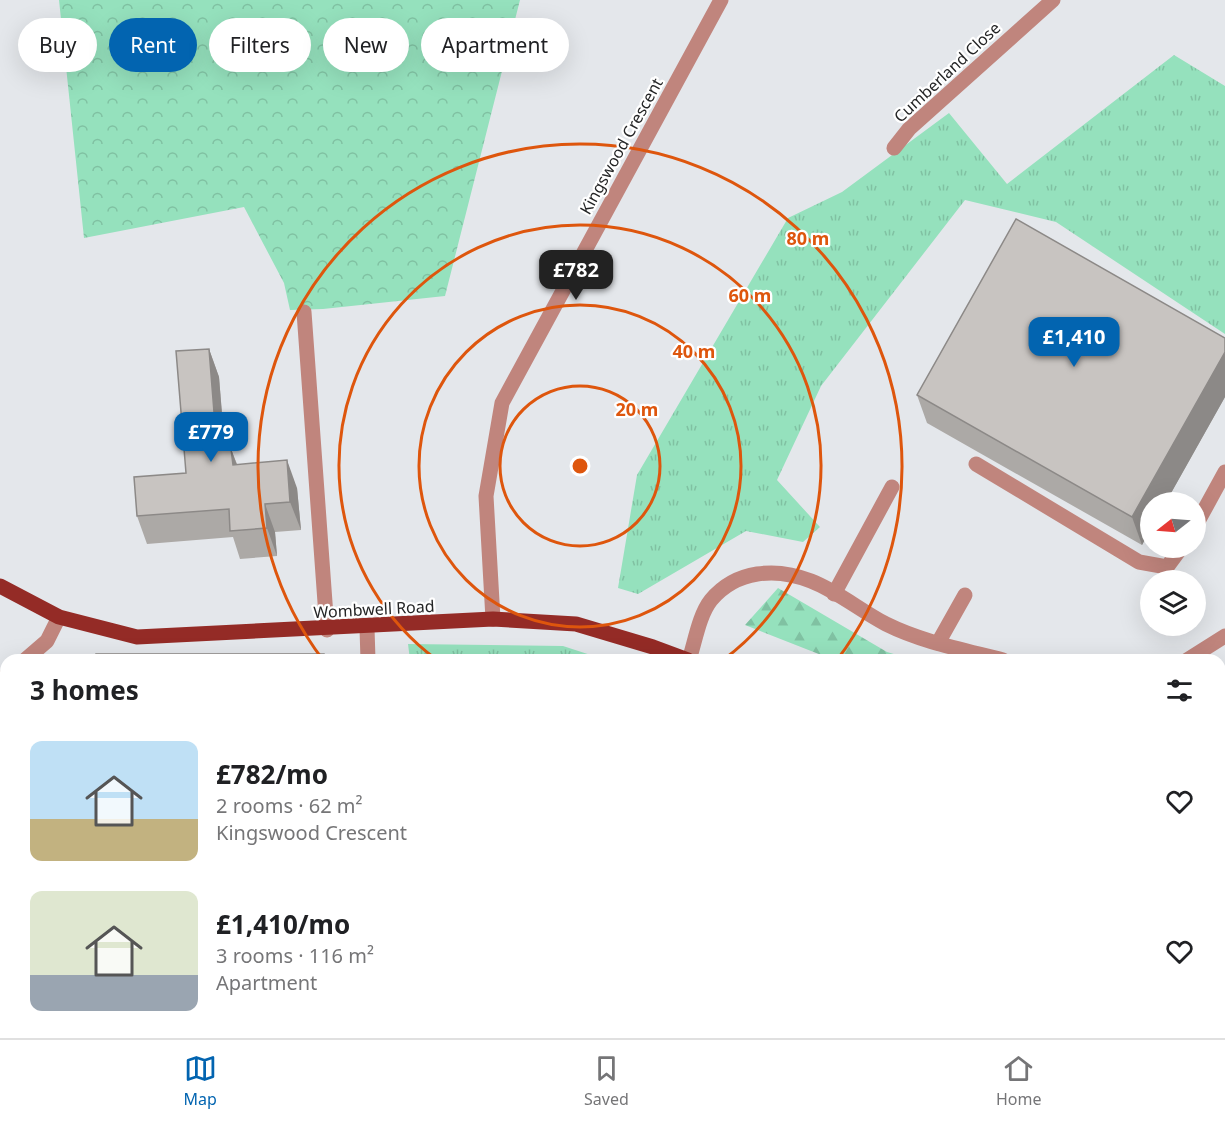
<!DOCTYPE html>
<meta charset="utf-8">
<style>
:root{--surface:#fff;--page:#f2f2f2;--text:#202124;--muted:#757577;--line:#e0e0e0;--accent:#0264b0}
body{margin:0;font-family:"Noto Sans",sans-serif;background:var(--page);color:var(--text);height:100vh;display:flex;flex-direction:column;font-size:22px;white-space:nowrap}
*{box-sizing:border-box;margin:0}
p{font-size:20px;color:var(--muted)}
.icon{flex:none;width:33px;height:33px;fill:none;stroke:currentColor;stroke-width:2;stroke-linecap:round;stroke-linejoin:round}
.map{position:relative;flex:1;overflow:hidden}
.sheet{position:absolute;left:0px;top:654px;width:1226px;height:384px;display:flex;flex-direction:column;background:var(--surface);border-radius:18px 18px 0 0;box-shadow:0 6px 24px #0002}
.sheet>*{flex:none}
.guide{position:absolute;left:18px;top:18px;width:600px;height:54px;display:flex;gap:12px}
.needle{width:39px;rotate:253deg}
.buttons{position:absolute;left:1140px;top:492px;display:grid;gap:12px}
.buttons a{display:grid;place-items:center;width:66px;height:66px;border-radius:50%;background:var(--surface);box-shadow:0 6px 24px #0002;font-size:30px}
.price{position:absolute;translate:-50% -51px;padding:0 14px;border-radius:12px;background:var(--accent);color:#fff;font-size:20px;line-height:39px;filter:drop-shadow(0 2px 3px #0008)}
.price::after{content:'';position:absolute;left:50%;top:36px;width:18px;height:14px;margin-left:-9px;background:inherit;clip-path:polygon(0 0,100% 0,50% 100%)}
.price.current{background:#222;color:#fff}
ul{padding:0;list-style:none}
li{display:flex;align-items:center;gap:18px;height:150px;padding:0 30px}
li span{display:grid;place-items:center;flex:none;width:168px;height:120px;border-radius:12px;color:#555}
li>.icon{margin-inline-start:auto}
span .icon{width:72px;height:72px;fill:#fffc;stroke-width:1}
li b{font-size:26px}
h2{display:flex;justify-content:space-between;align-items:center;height:72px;padding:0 30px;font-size:26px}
.chip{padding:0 21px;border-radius:27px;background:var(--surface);box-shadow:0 6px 24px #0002;font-size:21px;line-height:54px}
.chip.current{background:var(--accent);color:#fff}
.tab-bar{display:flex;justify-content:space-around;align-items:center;height:84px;border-top:2px solid var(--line);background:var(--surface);font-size:16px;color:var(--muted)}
.tab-bar a{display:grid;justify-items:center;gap:3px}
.tab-bar .current{color:var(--accent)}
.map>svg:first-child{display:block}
</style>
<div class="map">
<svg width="1225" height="1038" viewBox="0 0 1225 1038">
<defs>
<pattern id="grass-tufts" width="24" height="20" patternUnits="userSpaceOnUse" patternTransform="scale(1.5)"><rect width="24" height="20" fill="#95e1bd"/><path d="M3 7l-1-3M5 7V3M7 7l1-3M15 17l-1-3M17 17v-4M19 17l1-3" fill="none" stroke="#80c1a2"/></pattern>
<pattern id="forest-firs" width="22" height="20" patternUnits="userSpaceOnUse" patternTransform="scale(1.5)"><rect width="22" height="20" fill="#95e1bd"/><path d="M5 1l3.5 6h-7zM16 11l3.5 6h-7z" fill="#80c1a2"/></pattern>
<pattern id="park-crowns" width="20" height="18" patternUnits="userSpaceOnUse" patternTransform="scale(1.5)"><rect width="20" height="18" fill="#95e1bd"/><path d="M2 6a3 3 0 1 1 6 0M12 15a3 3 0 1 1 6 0" fill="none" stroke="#80c1a2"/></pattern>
</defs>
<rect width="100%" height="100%" fill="#e4e7eb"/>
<g fill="url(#grass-tufts)">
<polygon points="1174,55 1225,86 1225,334 1056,222 965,200 821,386 777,480 820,527 803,542 746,531 638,594 618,588 637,475 788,218 842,192 949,113 1007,184"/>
<polygon points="408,644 563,646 606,660 410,660"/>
<polygon points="1220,880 1225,883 1225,1038 1174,1038 1170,1032 1220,1032"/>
</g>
<polygon fill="url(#forest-firs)" points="778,588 887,652 914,660 834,660 745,625"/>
<polygon fill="url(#park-crowns)" points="59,0 520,0 445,296 323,309 290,310 284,283 244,207 84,238"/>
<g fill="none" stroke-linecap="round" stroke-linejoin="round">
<g stroke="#c0857d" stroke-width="15">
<polyline points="894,148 909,129 1053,0"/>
<polyline points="304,312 327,630"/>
<polyline points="976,464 1139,562 1167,567 1181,548"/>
<polyline points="1196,525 1225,472"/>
<polyline points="834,594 892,487"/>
<polyline points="493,619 486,496 502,403 721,0"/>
<polyline points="367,628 368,660"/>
<polyline points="938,643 965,595"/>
<polyline points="25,660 47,641 59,617"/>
<path d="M689,660C695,642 699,615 711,600C736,570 776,567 811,581C837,591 861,611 886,624C922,642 964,650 1003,660"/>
<polyline points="1187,660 1225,636"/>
<polyline points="0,681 6,676"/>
<polyline points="1220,793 1225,784"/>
<polyline points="22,1032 25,1038"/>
<polyline points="565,1032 589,1038"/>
<polyline points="824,1032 835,1038"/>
<polyline points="335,1038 337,1032"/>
<polyline points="602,1038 617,1032"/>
</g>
<g stroke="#942b26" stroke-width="15">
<polyline points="0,586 59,617 137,637 493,619 576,624 653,647 688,660"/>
<polyline points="1220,831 1225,836"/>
</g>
</g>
<g fill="#aca9a6">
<polygon points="1225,338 1225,397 1166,502 1150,502 1150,530 1142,545 927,423 917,395"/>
<polygon points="209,349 219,377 225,449 231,449 237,464 297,488 301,530 275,532 277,556 240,559 233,537 147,544 137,516 186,473"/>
</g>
<g fill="#8c8987">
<polygon points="209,349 219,377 227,478 217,450"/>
<polygon points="1225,352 1225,397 1166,502 1150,502 1150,530 1142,545 1132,517"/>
<polygon points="231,449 241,476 233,465"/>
<polygon points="287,460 297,488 301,530 290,502"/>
<polygon points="265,504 275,532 277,556 267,528"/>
<polygon points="1038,1032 1058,1032 1055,1038 1034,1038"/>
</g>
<g fill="#c8c4c1" stroke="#8c8987" stroke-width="1.5">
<polygon points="1016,219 1225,338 1225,352 1132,517 917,395"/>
<polygon points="209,349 217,450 231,449 233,465 287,460 290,502 265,504 267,528 230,531 229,509 137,516 134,477 186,473 176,351"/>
<rect x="96" y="654" width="228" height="6"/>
<polygon points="362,1032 467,1032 478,1038 359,1038"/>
<polygon points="987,1032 1038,1032 1034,1038 984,1038"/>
</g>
<g fill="none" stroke="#de560d" stroke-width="3">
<circle cx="580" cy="466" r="80"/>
<circle cx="580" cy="466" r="161"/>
<path d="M437 660A241 241 0 1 1 723 660"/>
<path d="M323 660A322 322 0 1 1 837 660"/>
</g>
<g text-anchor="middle" stroke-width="4.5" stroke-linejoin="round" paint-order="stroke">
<g font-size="16" fill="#242526" stroke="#fff">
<text transform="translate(947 72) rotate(-43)" y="6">Cumberland Close</text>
<text transform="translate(621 146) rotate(-61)" y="6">Kingswood Crescent</text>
<text transform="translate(374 609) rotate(-3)" y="6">Wombwell Road</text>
</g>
</g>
<circle cx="580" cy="466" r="9" fill="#de560d" stroke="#fff" stroke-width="3"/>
<g font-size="18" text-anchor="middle" font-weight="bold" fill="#de560d" stroke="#fff" stroke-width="4.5" stroke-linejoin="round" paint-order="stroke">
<text x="808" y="245">80 m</text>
<text x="750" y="302">60 m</text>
<text x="694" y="358">40 m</text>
<text x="637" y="416">20 m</text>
</g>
</svg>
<div class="buttons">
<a><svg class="needle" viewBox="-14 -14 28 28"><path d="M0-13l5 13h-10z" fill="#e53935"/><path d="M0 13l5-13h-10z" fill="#757577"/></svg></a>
<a><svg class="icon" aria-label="layers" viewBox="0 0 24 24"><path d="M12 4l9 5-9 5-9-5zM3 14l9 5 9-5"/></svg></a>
</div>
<b class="price current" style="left:576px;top:301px">£782</b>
<b class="price" style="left:1074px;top:368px">£1,410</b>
<b class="price" style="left:211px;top:463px">£779</b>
<div class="guide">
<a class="chip">Buy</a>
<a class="chip current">Rent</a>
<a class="chip">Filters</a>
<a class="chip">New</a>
<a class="chip">Apartment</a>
</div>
<section class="sheet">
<h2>3 homes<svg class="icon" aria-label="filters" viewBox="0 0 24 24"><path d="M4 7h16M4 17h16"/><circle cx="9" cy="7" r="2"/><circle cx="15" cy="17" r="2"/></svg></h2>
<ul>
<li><span style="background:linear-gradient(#bfe0f5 65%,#c2b280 0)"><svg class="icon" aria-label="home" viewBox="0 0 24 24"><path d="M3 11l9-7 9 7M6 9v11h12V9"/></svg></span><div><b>£782/mo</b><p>2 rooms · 62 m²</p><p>Kingswood Crescent</p></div><svg class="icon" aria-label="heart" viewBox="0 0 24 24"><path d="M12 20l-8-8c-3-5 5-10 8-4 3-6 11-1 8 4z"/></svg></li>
<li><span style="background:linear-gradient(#dfe7d0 70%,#9aa5b1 0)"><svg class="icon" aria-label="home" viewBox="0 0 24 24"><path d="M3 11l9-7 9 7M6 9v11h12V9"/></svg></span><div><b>£1,410/mo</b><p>3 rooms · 116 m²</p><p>Apartment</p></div><svg class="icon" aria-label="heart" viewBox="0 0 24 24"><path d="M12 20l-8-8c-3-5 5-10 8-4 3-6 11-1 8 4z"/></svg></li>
</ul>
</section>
</div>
<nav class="tab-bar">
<a class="current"><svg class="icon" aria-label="map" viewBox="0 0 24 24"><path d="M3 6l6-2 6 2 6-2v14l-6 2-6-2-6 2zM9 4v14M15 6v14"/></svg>Map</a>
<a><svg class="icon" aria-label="saved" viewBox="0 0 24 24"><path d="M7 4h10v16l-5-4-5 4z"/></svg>Saved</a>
<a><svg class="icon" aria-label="home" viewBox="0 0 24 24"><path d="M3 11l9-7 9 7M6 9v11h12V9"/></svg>Home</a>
</nav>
